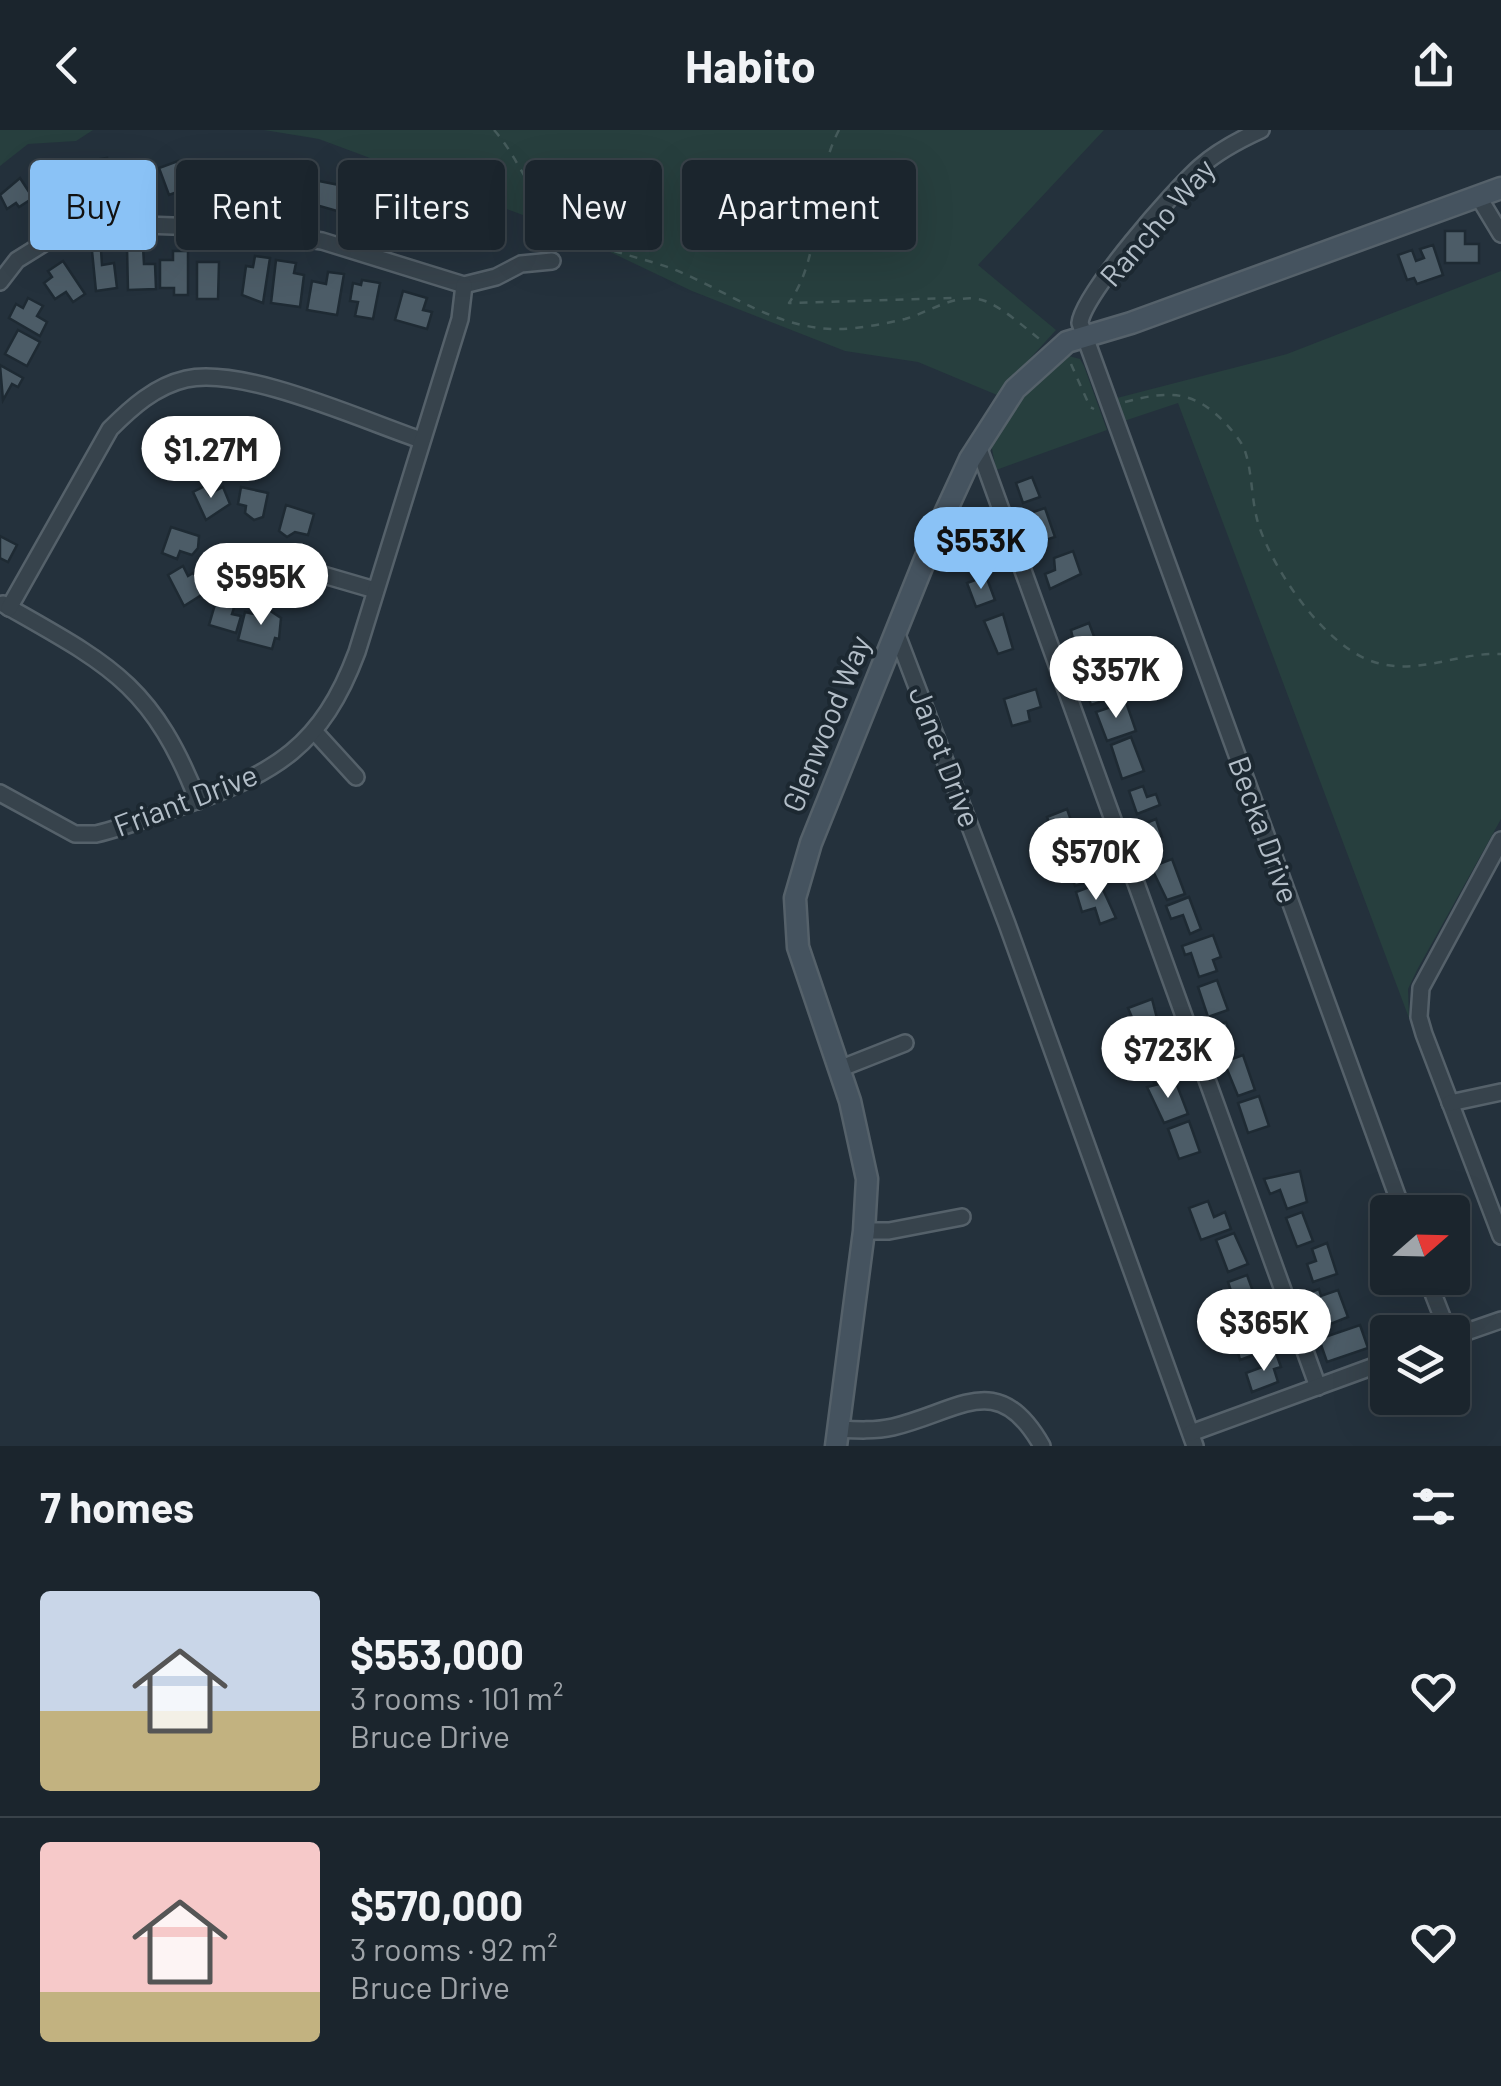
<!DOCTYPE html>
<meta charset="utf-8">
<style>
:root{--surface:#1b252d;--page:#283139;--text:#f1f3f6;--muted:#a0a5aa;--line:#394249;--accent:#8ac2f6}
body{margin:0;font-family:Barlow,sans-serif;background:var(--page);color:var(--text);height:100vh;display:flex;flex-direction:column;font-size:38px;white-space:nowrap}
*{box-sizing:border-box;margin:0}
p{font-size:32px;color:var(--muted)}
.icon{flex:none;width:55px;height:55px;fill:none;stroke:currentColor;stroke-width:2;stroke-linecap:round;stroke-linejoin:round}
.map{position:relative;height:1316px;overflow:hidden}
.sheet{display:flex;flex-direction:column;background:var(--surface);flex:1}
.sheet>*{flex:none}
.guide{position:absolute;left:30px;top:30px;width:1000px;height:90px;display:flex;gap:20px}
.needle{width:65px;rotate:70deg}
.fabs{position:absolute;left:1370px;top:1065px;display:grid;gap:20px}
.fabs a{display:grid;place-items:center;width:100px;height:100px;border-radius:10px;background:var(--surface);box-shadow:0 10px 40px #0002,0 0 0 2px var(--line);font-size:50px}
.price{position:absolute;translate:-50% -85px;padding:0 22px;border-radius:35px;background:#fff;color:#222;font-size:32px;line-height:65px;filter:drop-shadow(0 2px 5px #0008)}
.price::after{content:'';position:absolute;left:50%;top:60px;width:30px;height:22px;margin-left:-15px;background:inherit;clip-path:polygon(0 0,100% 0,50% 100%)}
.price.on{background:var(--accent);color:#111}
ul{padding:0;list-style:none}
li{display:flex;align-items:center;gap:30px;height:250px;padding:0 40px}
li+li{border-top:2px solid var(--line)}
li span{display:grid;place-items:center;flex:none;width:280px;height:200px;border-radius:10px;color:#555}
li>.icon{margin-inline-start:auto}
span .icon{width:120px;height:120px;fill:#fffc;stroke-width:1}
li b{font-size:42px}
h2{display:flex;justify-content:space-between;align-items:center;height:120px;padding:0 40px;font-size:42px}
.tag{padding:0 35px;border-radius:10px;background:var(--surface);box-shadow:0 10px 40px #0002,0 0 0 2px var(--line);font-size:35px;line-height:90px}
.tag.on{background:var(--accent);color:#111}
header{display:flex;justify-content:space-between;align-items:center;height:130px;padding:0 40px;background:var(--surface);font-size:45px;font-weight:700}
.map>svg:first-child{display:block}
</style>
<header><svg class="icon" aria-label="back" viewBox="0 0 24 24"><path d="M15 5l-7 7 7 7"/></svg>Habito<svg class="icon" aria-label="share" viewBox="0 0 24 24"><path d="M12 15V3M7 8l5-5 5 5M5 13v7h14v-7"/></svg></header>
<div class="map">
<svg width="1501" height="1316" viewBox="0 0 1501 1316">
<rect width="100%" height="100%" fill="#24313c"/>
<g fill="#273f3e">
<polygon points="0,0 93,0 76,11 28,14 0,36"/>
<polygon points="264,0 1104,0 978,135 1056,200 997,265 918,232 845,221 692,161 566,101 319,9"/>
<polygon points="1501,141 1501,689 1417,840 1408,859 1409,888 1178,273 1121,292 1113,269 1287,224"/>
<polygon points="1069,226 1080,229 1084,236 1107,300 996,340 990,308 1025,260"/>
</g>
<g fill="#4c5c67" stroke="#1e2a33" stroke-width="2.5">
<polygon points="107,28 111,54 91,57 90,49 84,50 82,36 87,36 87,31"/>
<polygon points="178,31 188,58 169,65 159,38"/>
<polygon points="71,34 76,60 53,64 49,38"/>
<polygon points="153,34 153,60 127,60 127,35"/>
<polygon points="201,34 229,37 230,52 222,52 222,60 201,60"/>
<polygon points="248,38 267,42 261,68 242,63"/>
<polygon points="279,41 300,42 300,48 306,48 306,62 299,62 299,71 278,70"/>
<polygon points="20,48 33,68 19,77 16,73 7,79 0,65"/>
<polygon points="314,50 344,56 337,81 316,75 318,68 310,66"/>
<polygon points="356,55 373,56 372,64 380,64 379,80 371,79 371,84 354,83"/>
<polygon points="404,67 418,74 405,98 391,91 394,85 383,79 389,68 400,75"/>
<polygon points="429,67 457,75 451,95 439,92 436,104 420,99"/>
<polygon points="471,88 491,91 487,118 467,115 468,105 460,103 462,90 471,91"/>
<polygon points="1445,101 1465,101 1465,114 1479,114 1479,133 1445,133"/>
<polygon points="1433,115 1443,145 1417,154 1414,148 1407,150 1398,125 1412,120 1416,131 1424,128 1420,119"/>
<polygon points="127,117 143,117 144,134 155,134 156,159 128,160"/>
<polygon points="101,120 102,135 114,133 117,158 96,161 92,121"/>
<polygon points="173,121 188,121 188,165 174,165 174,158 160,158 160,130 173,130"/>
<polygon points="255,126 270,128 263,173 242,165 246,136 253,137"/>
<polygon points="276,130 296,133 294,143 304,145 300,177 271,173"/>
<polygon points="63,131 85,164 73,172 66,162 55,169 44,153 52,147 48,141"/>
<polygon points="197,132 219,132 218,169 197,169"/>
<polygon points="328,142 344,144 337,185 307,180 312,151 326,154"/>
<polygon points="362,150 380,153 373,189 355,186 358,172 350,171 353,153 361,155"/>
<polygon points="403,161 427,168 423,180 432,182 427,199 395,190"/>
<polygon points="28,168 43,176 37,186 47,192 40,206 9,188 16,174 23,178"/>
<polygon points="18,200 40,212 27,236 5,224"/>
<polygon points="0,235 23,248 18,257 12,254 3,270"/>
<polygon points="1032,347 1040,367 1023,373 1016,353"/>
<polygon points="205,356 209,364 223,357 230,374 206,390 193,362"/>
<polygon points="241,357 268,363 263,387 254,390 245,383 246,376 238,374"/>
<polygon points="286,375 314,384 308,405 295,402 287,407 279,401"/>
<polygon points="1045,378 1055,407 1039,412 1030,383"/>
<polygon points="171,397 199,406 198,418 192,425 180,421 177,429 162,423"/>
<polygon points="0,406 17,415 8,432 0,428"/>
<polygon points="1073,421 1081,444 1050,459 1045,444 1055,440 1054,428"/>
<polygon points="183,436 188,446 193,443 202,452 203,464 184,476 168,445"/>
<polygon points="986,446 995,470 976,477 967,453"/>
<polygon points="216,471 228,473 234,478 232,484 241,486 236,503 209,495"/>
<polygon points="256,479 269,480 281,488 279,509 275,508 272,519 238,510 245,482 254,484"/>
<polygon points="1003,484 1013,519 998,524 984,491"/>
<polygon points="1089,493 1102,528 1079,536 1071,500"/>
<polygon points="1107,534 1117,566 1091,575 1080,543"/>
<polygon points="1036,559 1041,577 1028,581 1030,591 1012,596 1004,569"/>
<polygon points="1126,572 1136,601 1107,611 1096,582"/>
<polygon points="1131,607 1144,641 1122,649 1111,615"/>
<polygon points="1143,656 1147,667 1156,664 1160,675 1137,684 1129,661"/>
<polygon points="1067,679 1079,713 1060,720 1047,687"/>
<polygon points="1156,689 1162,707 1147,712 1141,695"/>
<polygon points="1083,718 1089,732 1097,729 1103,746 1075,756 1064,725"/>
<polygon points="1172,729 1185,764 1167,770 1151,737"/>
<polygon points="1100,753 1116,788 1100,794 1095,778 1082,782 1076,762"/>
<polygon points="1189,767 1201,799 1190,804 1183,785 1171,789 1166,776"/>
<polygon points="1213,805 1221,827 1213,830 1217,841 1199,847 1191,823 1185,825 1182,816"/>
<polygon points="1217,850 1228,880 1208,887 1198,857"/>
<polygon points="1152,869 1160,900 1123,914 1119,903 1140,895 1138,891 1134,892 1128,878"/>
<polygon points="1226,892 1236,919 1218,923 1209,898"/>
<polygon points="1161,910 1172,946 1154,953 1145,916"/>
<polygon points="1243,925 1255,960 1238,966 1224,932"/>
<polygon points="1175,950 1188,984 1164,993 1147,957"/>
<polygon points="1259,966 1269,996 1248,1003 1238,973"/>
<polygon points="1189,991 1200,1022 1179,1029 1168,999"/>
<polygon points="1300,1041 1307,1072 1287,1079 1280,1060 1270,1064 1264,1049"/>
<polygon points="1208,1071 1214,1087 1225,1082 1231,1099 1201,1110 1189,1078"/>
<polygon points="1302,1082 1313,1111 1297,1117 1286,1088"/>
<polygon points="1234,1103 1248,1134 1228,1142 1216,1110"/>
<polygon points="1327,1113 1337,1144 1313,1152 1307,1134 1316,1131 1312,1119"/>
<polygon points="1247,1145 1259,1178 1239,1185 1228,1152"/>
<polygon points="1319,1159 1321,1166 1338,1160 1348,1187 1323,1197 1306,1164"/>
<polygon points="1263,1186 1275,1217 1240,1230 1237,1218 1251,1213 1244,1193"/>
<polygon points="1360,1195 1368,1218 1327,1232 1319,1209"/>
<polygon points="1276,1223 1281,1237 1274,1239 1278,1252 1252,1262 1246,1243 1265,1236 1262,1228"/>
</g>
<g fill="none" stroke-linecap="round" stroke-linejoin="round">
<g stroke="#55616a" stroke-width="20">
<g id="street">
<path d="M1261,0C1239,10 1218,21 1200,37C1175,59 1083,164 1080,193L1403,1082"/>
<polyline points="1478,66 1501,104"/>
<polyline points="0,152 17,130 62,102 118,94 227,98 322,111 464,155 496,147 521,134 552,131"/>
<polyline points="978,316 1318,1257"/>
<polyline points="241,425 272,430 375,460"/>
<path d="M3,474C108,534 152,553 198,671"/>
<path d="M9,478L110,299C131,278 155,256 186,249C244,236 362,290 421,310"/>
<polyline points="896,502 1007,794 1195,1316"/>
<polyline points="314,601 356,647"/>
<path d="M0,663L75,704H96C126,697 155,685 185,675C276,643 322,616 357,522L460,189L464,155"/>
<polyline points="1501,710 1421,858 1419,887 1424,904 1501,1106"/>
<polyline points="839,939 905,913"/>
<polyline points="1450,973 1501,962"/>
<polyline points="864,1101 889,1101 962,1087"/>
<polyline points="1427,1148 1448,1202"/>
<polyline points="1452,1207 1501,1190"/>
<path d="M838,1299C857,1300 875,1301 893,1297C960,1281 998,1238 1042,1316"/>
<polyline points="1191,1303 1388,1231"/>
</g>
</g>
<g stroke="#55616a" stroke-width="25">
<polyline id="secondary" points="836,1316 864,1101 867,1049 850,971 798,817 795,768 811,713 934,407 970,329 1015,259 1067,212 1131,193 1501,58"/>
</g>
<g stroke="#455b5b" stroke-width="2.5" stroke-dasharray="8 8" stroke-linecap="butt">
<path d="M494,0C521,30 533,75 566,98C598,121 638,126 673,139C728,161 775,199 837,199C858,199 884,194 905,189C930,182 958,161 985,171C1005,179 1025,198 1042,211"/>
<path d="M839,0C810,55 825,121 789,173L954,168"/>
<polyline points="551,116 564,99"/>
<polyline points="1071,234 1090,277 1094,279"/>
<path d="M1125,272C1170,260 1195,260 1228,296C1234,303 1242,312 1245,321C1253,345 1251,372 1259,396C1275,443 1325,516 1374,532C1420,546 1456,522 1501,524"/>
</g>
<use href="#street" stroke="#37434c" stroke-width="15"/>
<use href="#secondary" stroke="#45535f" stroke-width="20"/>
</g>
<g text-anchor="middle" stroke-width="8" stroke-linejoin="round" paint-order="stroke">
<g font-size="30" fill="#b3bec8" stroke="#1c2831">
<text transform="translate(1158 93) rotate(-49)" y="10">Rancho Way</text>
<text transform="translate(827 594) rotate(-68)" y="10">Glenwood Way</text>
<text transform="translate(944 627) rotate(69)" y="10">Janet Drive</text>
<text transform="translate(186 671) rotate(-21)" y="10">Friant Drive</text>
<text transform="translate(1263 700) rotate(70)" y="10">Becka Drive</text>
</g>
</g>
</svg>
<div class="fabs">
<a><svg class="needle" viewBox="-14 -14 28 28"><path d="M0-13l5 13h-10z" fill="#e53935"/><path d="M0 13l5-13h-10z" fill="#a0a5aa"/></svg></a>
<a><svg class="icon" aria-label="layers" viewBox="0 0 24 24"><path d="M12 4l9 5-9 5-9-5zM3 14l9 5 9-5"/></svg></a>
</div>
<b class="price" style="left:211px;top:371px">$1.27M</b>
<b class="price on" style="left:981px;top:462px">$553K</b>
<b class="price" style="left:261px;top:498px">$595K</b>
<b class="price" style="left:1116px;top:591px">$357K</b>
<b class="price" style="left:1096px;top:773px">$570K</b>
<b class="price" style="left:1168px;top:971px">$723K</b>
<b class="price" style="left:1264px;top:1244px">$365K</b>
<div class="guide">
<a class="tag on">Buy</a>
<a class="tag">Rent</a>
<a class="tag">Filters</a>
<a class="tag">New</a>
<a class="tag">Apartment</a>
</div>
</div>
<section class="sheet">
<h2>7 homes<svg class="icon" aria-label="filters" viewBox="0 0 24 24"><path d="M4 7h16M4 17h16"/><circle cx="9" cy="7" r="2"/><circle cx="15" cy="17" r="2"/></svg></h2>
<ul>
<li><span style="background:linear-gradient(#c9d6e8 60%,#c2b280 0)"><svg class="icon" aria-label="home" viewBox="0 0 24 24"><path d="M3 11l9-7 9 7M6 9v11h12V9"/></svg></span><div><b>$553,000</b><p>3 rooms · 101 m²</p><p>Bruce Drive</p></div><svg class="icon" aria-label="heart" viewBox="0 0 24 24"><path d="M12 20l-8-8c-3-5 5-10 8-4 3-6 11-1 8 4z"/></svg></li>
<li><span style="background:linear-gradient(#f6c9c9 75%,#c2b280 0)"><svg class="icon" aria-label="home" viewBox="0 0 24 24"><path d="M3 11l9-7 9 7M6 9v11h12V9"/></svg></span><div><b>$570,000</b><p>3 rooms · 92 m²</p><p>Bruce Drive</p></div><svg class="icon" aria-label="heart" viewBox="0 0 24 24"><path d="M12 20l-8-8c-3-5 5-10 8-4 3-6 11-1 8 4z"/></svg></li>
</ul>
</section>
